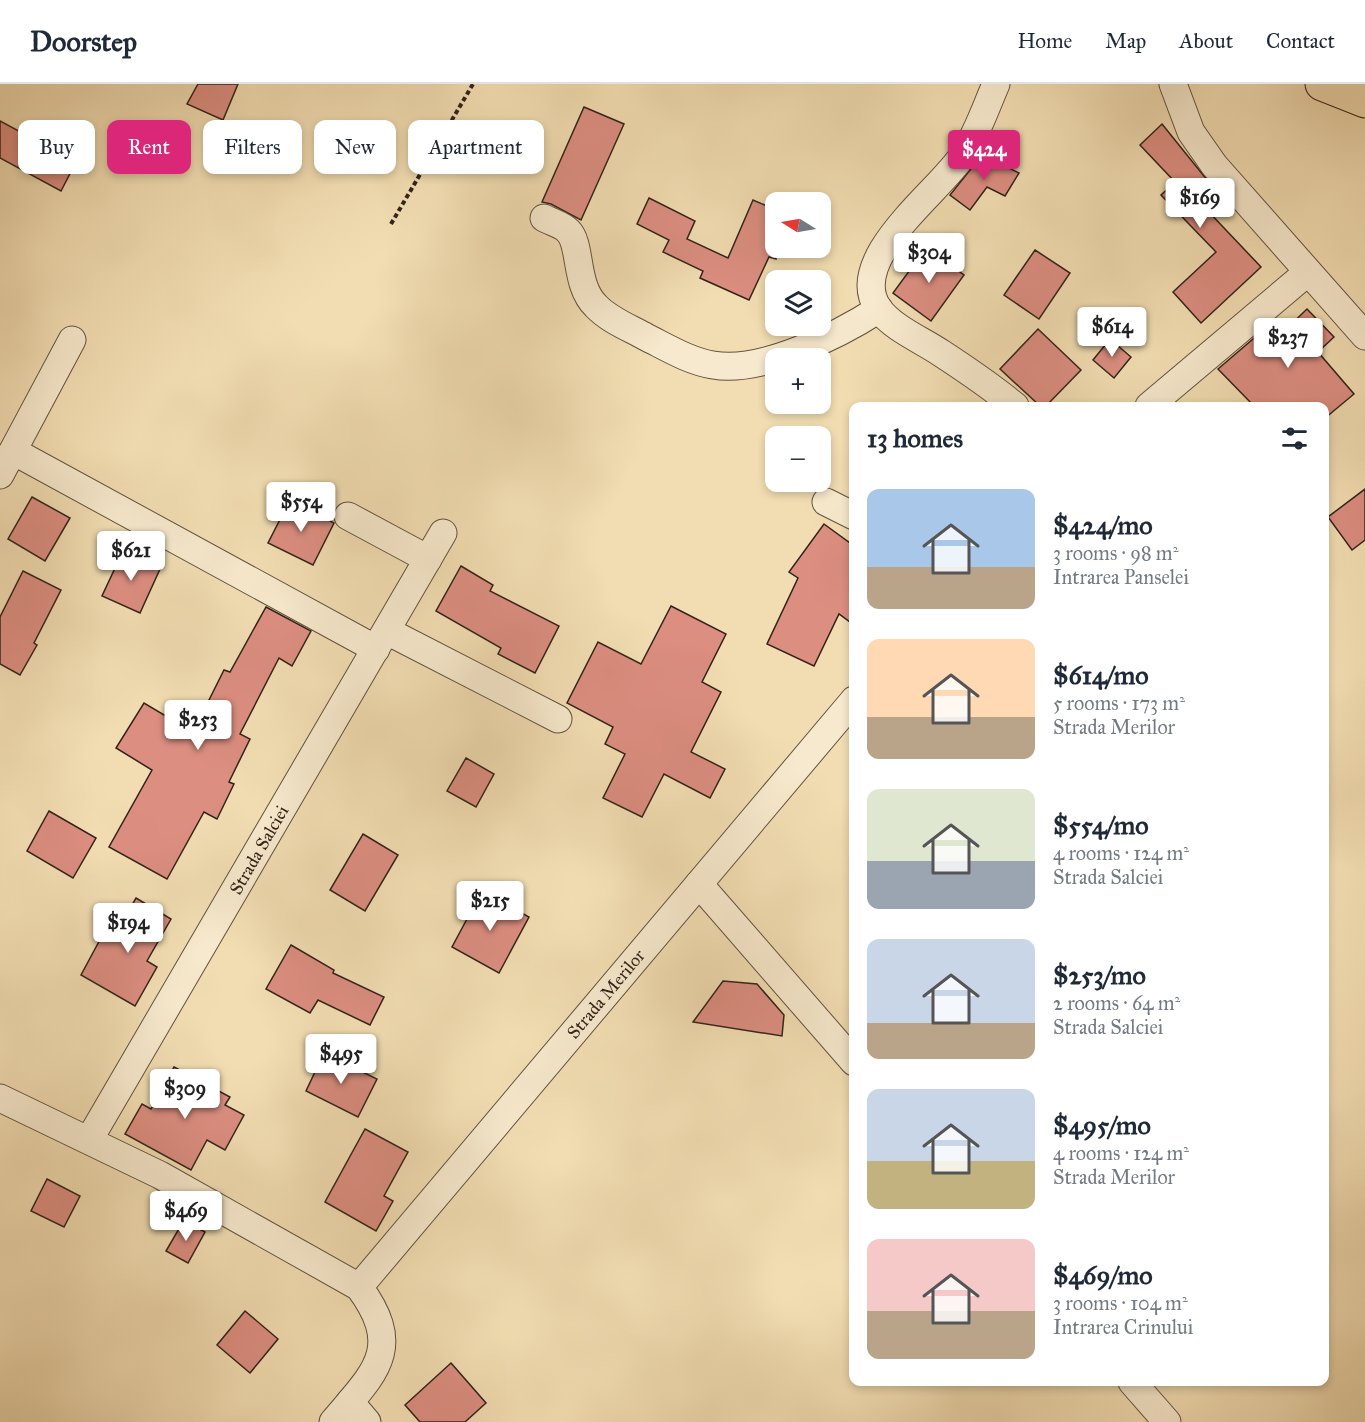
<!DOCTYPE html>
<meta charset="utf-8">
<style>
:root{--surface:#fff;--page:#f2f2f3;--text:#1f2937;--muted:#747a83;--line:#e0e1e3;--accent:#db2777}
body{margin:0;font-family:"IM FELL Great Primer",serif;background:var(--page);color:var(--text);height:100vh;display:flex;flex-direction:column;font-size:22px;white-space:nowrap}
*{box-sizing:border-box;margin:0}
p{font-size:20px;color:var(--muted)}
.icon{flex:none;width:33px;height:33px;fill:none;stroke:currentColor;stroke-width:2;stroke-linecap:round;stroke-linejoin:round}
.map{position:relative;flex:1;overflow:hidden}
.panel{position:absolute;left:849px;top:318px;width:480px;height:984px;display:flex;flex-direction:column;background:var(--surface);border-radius:12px;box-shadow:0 3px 9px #0003}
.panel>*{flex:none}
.hud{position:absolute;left:18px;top:36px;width:570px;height:54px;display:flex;gap:12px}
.needle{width:39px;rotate:281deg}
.tools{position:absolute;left:765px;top:108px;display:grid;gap:12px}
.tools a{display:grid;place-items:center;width:66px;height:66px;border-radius:12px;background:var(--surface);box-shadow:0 3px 9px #0003;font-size:30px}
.price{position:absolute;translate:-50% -51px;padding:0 14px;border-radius:6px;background:#fff;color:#222;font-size:20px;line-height:39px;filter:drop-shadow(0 2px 3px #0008)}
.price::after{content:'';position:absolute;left:50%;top:36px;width:18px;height:14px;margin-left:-9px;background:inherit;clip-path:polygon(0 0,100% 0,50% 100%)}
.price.on{background:var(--accent);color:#fff}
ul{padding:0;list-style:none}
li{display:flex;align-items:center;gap:18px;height:150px;padding:0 18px}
li span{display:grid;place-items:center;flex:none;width:168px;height:120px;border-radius:12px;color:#555}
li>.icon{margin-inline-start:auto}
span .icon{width:72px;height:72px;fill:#fffc;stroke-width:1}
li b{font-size:26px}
h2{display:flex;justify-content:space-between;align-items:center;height:72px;padding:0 18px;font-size:26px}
.chip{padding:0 21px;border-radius:12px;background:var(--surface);box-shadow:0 3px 9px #0003;font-size:21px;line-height:54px}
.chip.on{background:var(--accent);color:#fff}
header{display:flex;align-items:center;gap:36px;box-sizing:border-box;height:84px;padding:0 30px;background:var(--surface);border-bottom:2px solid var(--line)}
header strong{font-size:28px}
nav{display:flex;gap:33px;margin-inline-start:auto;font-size:21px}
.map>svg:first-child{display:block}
</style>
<header>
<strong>Doorstep</strong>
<nav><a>Home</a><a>Map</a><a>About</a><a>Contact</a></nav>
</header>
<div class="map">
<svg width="1365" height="1338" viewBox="0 0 1365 1338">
<rect width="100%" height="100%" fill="#f2ddb2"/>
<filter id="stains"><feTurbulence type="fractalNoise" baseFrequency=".00333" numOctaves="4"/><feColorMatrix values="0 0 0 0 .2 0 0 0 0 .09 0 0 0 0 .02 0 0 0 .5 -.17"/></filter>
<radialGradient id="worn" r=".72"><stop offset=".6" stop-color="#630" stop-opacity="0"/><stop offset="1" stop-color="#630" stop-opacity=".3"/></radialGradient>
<g fill="#dc8e81" stroke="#31231a" stroke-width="1.5">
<polygon points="198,0 238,0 223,36 187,20"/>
<polygon points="584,23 624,40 581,136 551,120 542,118"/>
<polygon points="0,37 76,78 61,107 0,74"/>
<polygon points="1162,40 1220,112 1207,126 1261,183 1201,239 1173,208 1216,168 1161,111 1175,98 1140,61"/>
<polygon points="982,71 1019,89 1005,112 987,103 970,126 950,111"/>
<polygon points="649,114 695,137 687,155 728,174 753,116 776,126 776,175 769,173 749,216 700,194 703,187 663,168 669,156 637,140"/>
<polygon points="926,164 964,191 931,237 893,209"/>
<polygon points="1035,166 1070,189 1039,235 1004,211"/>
<polygon points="1307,225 1334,253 1318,268 1354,310 1324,335 1324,322 1254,322 1218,285 1267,243 1277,254"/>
<polygon points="1038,245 1081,286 1046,322 1040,322 1000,285"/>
<polygon points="1110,255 1131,273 1114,294 1093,276"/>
<polygon points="1365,405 1365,456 1352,466 1328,433"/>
<polygon points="32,413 70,434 45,477 8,455"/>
<polygon points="290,416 334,439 313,481 268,459"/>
<polygon points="824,440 854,462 854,541 839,530 814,582 767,560 798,494 789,488"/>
<polygon points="123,467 160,485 140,529 102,512"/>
<polygon points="461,482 493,501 490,507 559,542 535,589 498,570 501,564 436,527"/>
<polygon points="23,487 61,506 34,559 37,561 20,591 0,580 0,533"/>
<polygon points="671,522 726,550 702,598 721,608 691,668 725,685 710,714 664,690 642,733 603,714 625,670 605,660 613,643 567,619 598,558 641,580"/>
<polygon points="266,523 311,547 292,582 279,574 240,650 250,655 229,698 234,700 217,735 204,728 167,795 109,763 152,686 116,664 144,619 186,644 194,628 201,632 224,586 230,588"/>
<polygon points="466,674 494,690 476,723 447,707"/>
<polygon points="49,727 96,754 73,794 27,767"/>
<polygon points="363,750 398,771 365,827 330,806"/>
<polygon points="482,807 529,833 499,889 452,863"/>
<polygon points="136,814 171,835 147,877 157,883 135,922 81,891 102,852 111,857"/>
<polygon points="291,861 334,886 333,889 384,913 370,941 318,916 310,929 266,905"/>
<polygon points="723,897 757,900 784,931 782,952 693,938"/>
<polygon points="324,969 377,995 358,1033 306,1007"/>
<polygon points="174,983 230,1013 225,1021 244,1031 225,1066 207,1056 191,1086 125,1050 142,1020 151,1025"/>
<polygon points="365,1045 408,1068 384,1112 393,1117 376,1147 325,1118"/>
<polygon points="47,1095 80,1112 64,1143 31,1127"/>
<polygon points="184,1136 205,1148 188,1179 166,1167"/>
<polygon points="245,1227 278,1255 250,1289 217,1261"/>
<polygon points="451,1279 486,1319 465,1338 420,1338 405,1321"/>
</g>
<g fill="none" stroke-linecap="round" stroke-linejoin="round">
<g stroke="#615240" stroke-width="29">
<g id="minor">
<path d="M996,0C986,23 977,50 963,71C939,108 845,175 878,224C892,244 922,256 941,269C967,286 992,303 1015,322"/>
<polyline points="1173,0 1191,48 1214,81 1365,252"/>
<path d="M544,134C551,138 563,141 568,147C582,160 574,201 596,222C609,236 630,244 646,253C668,264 689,277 713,281C761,290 839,251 879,225"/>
<polyline points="1149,322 1308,188"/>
<polyline points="13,367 376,565"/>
<polyline points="0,391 72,256"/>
<polyline points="826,418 854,432"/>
<polyline points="348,432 428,475"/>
<polyline points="387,547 558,635"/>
<polyline points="699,800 854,978"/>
<path d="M0,1014L160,1091L359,1203C405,1265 374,1289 333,1338"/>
<polyline points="89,1056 443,449"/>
<polyline points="359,1203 854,616"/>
<polyline points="1132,1298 1167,1338"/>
<polyline points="350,1318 367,1338"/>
</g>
</g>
<g stroke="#31231a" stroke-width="35">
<polyline id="trunk" points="1322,0 1365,17"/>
</g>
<polyline stroke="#31231a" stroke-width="4" stroke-dasharray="4.5 3" stroke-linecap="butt" points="391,140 473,0"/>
<use href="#minor" stroke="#f7e9cd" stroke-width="27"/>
<use href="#trunk" stroke="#f2ddb2" stroke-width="33"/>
</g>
<g text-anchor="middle" stroke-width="4.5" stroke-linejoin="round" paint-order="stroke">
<g font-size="18" fill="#31231a" stroke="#f7e9cd">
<text transform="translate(259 766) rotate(-60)" y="6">Strada Salciei</text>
<text transform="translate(606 910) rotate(-50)" y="6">Strada Merilor</text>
</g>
</g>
<rect width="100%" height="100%" filter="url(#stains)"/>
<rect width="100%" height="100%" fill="url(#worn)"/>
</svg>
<div class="tools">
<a><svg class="needle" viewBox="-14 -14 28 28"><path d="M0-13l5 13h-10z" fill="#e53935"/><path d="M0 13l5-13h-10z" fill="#747a83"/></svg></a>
<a><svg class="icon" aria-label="layers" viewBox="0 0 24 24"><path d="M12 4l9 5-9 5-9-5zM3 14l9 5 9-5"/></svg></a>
<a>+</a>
<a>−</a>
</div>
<b class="price on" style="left:984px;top:97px">$424</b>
<b class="price" style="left:1200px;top:145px">$169</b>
<b class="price" style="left:929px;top:200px">$304</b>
<b class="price" style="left:1112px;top:274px">$614</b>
<b class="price" style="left:1288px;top:285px">$237</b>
<b class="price" style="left:301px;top:449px">$554</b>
<b class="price" style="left:131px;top:498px">$621</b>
<b class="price" style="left:198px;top:667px">$253</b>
<b class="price" style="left:490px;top:848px">$215</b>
<b class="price" style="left:128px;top:870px">$194</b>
<b class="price" style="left:341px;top:1001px">$495</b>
<b class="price" style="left:185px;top:1036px">$309</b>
<b class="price" style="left:186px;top:1158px">$469</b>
<div class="hud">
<a class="chip">Buy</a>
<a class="chip on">Rent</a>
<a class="chip">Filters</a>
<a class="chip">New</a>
<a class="chip">Apartment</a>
</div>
<section class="panel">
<h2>13 homes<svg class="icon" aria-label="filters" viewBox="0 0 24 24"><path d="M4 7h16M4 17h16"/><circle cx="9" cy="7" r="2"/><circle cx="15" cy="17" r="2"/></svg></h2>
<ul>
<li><span style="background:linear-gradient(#a9c7e8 65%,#b9a48a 0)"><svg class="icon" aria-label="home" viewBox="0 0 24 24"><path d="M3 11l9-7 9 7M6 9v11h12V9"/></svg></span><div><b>$424/mo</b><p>3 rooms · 98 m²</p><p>Intrarea Panselei</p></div></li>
<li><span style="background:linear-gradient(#ffd9b3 65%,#b9a48a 0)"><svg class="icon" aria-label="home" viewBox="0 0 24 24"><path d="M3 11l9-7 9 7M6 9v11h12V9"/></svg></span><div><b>$614/mo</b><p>5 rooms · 173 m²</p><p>Strada Merilor</p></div></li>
<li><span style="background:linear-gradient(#dfe7d0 60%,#9aa5b1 0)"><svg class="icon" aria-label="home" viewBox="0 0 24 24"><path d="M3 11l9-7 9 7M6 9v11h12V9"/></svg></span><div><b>$554/mo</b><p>4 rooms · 124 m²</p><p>Strada Salciei</p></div></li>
<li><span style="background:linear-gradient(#c9d6e8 70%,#b9a48a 0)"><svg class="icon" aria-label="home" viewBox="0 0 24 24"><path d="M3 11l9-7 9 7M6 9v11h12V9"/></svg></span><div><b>$253/mo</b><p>2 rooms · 64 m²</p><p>Strada Salciei</p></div></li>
<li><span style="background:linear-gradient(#c9d6e8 60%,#c2b280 0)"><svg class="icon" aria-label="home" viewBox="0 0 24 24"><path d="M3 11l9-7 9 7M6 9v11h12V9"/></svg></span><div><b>$495/mo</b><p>4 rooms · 124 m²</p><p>Strada Merilor</p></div></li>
<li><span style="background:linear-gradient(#f6c9c9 60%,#b9a48a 0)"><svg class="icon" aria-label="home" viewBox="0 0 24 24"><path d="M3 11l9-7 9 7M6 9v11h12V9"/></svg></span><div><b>$469/mo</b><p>3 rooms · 104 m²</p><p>Intrarea Crinului</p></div></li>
</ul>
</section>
</div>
